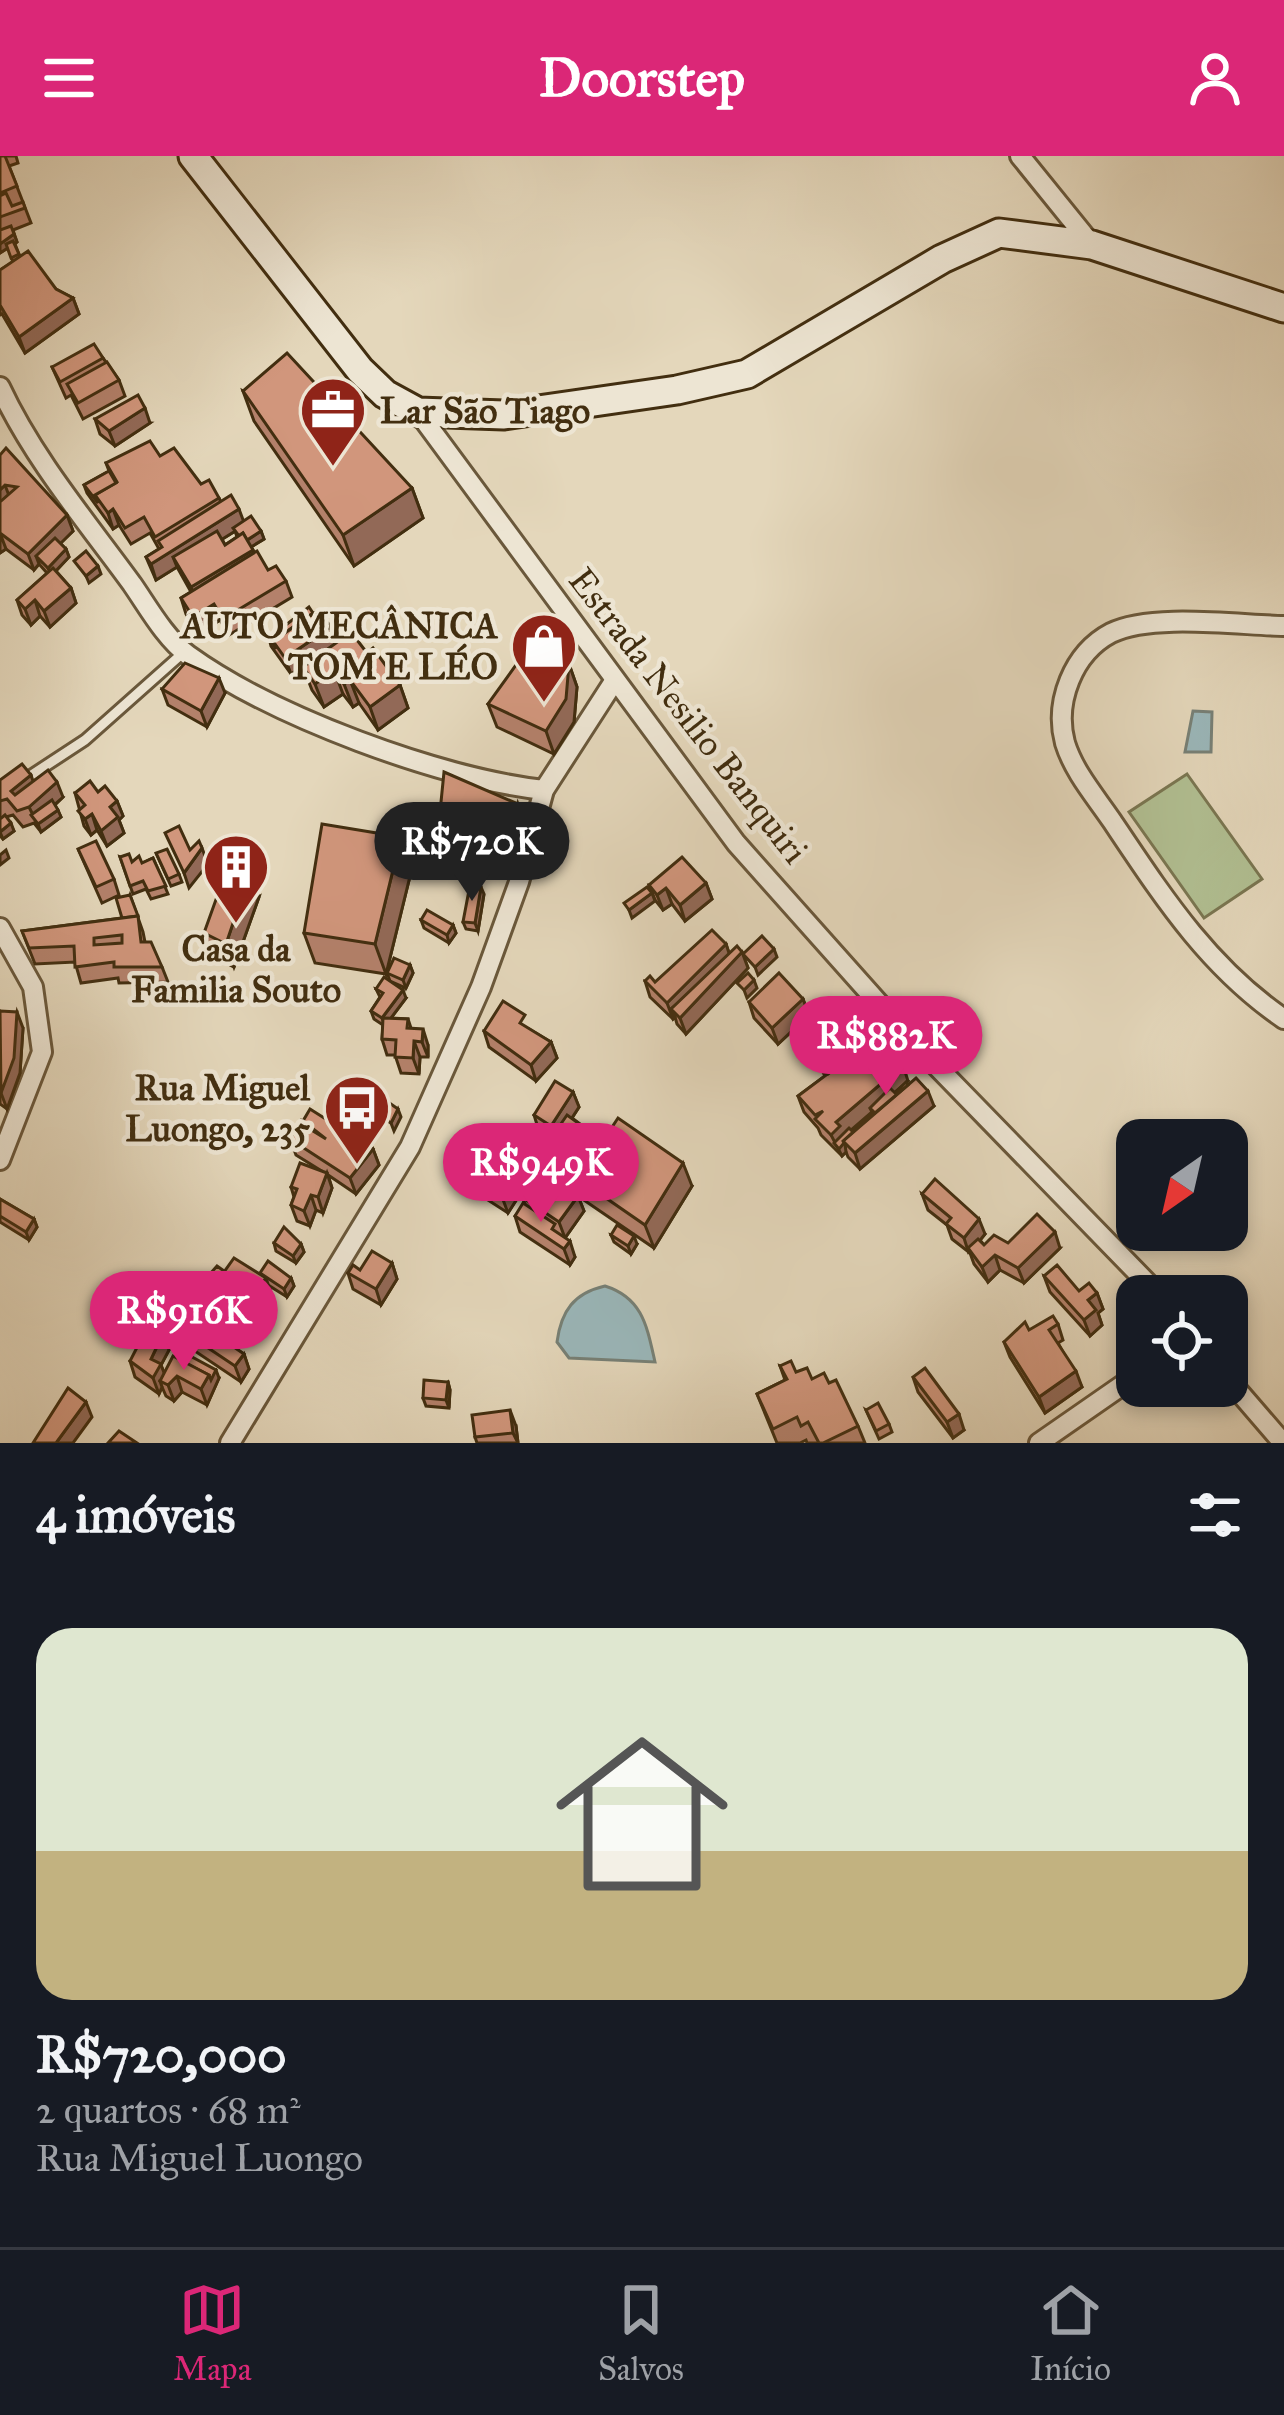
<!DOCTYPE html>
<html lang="pt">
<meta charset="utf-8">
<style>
:root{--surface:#171b24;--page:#242831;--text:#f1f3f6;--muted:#9ea1a6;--line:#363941;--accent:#db2777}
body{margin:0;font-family:"IM FELL Great Primer",serif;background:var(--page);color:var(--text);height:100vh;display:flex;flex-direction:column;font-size:45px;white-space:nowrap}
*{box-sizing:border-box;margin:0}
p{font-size:39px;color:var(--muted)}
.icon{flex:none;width:66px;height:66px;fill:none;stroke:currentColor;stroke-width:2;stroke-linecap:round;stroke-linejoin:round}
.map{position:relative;height:1287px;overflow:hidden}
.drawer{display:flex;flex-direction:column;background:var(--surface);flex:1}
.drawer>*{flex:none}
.needle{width:78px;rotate:214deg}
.buttons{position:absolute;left:1116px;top:963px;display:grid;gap:24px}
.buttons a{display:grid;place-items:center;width:132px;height:132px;border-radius:24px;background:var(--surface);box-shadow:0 6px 18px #0003;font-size:60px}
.price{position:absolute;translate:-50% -102px;padding:0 27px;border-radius:42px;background:var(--accent);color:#fff;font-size:39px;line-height:78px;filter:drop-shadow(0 3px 6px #0008)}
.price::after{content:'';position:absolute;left:50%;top:72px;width:36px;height:27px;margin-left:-18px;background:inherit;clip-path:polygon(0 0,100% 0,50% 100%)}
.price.selected{background:#222;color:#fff}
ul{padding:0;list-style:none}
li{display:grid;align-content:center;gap:24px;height:636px;padding:0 36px}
li span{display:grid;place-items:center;height:372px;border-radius:36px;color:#555}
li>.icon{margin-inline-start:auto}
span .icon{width:216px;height:216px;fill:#fffc;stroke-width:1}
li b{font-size:51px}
h2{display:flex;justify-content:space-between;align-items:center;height:144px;padding:0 36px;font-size:51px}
header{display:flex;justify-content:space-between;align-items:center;height:156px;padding:0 36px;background:var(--accent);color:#fff;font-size:54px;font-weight:800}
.menu{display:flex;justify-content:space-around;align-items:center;height:168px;border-top:3px solid var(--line);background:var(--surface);font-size:33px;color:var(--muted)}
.menu a{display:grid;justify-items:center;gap:6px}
.menu .selected{color:var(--accent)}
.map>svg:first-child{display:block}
</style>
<header><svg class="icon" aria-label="menu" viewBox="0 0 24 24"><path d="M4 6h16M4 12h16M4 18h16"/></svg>Doorstep<svg class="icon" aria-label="person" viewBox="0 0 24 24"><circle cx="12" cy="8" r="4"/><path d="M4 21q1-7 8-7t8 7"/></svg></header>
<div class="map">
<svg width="1284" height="1287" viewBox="0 0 1284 1287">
<rect width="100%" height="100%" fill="#e4d7bb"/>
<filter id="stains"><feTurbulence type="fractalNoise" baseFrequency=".00167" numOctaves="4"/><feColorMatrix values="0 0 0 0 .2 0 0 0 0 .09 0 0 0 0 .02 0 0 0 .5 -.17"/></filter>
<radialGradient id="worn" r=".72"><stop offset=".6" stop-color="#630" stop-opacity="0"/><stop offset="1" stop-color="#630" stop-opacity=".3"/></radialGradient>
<polygon fill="#b1bf92" stroke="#7a7651" stroke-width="3" points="1187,618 1262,723 1204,762 1129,656"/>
<g fill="#9ab7ba" stroke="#778076" stroke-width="3">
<polygon points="1193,555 1212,556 1211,596 1185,596"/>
<path d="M605,1130C643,1142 647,1171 655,1206L569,1202L557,1186C561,1155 574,1137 605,1130Z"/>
</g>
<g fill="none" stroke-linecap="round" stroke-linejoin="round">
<g stroke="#6a583b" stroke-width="15">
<polyline id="lane" points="24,624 85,584 184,496"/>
</g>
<g stroke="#6a583b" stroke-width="24">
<g id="street">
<polyline points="1020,0 1092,89"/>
<path d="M0,231C33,302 86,365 132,428C148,451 165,482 188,499C274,561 439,622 544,634"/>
<polyline points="418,256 736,687 915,888 1160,1140"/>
<path d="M1284,470C1238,469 1151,457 1111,477C1073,497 1054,546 1065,587C1074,616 1095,640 1112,665C1163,741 1208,811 1284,863"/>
<polyline points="0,772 33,831 42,896 0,1004"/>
<polyline points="1227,1222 1283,1287"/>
<polyline points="230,1287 410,991 481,831 519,726 544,634 613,527"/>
<polyline points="1039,1287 1137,1219"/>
</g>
</g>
<g stroke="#422e10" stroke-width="33">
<polyline id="secondary" points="193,0 360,214 385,238 418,256 504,259 677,234 747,218 942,103 999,77 1092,89 1284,152"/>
</g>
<use href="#lane" stroke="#ede5d3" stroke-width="9"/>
<use href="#street" stroke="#ede5d3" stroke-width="18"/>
<use href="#secondary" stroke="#ede5d3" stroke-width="27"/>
</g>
<g fill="#b4816b" stroke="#422e10" stroke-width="3" fill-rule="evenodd">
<polygon points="0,0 16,0 18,7 9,10 31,67 13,74 17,86 15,88 20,101 56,133 73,142 79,158 25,197 2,158 0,159 0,114 13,106 8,92 0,97"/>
<polygon points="103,202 119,224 125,240 83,263 71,239 66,242 52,211"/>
<polygon points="243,235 412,332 423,362 354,410 254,265"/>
<polygon points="95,263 150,267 115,290 100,278"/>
<polygon points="0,299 67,359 73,375 60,387 66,393 69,401 56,415 71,432 76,447 50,471 40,460 31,469 22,459 17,444 47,417 39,408 34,414 6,393 0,397"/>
<path d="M160,300L201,328L219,342L221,346L244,365L261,375L264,383L251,391L254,397L268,414L286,425L292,441L229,479L220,464L199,477L186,458L181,442L191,436L177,411L156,424L146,401L159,393L150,377L131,388L119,369L113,373L87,337L84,329L109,315L106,307ZM235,375L237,381L225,389L222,383Z"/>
<polygon points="313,457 331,471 337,487 367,497 400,529 408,552 378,574 359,547 353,551 343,538 324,551 312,534 303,511 331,491 291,518 271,490 269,482"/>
<polygon points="569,508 577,531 574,566 554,598 497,571 488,548"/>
<polygon points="162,533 225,537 207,571 168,549"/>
<polygon points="0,624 33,625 63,641 55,649 61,661 41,676 34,667 23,671 13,659 6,661 14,675 3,683 0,680"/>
<polygon points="98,636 117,645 123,660 119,664 124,677 107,690 97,674 91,679 84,670 75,637"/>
<polygon points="440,656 521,656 515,690 443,664"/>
<polygon points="78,693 114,723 119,739 102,747"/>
<polygon points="156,697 179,718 182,726 171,730"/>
<polygon points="120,701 132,706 142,707 153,702 168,738 151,743 146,733 133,738"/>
<polygon points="412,712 386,818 315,807 304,777"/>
<polygon points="706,727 712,743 685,765 672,748 663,754 655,744 649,729"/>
<polygon points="484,738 478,775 466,773 463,766"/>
<polygon points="130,739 143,776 145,786 162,811 168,826 119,827 118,822 81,827 75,806 35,808 22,775 122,762"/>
<polygon points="259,741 234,811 213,800 204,777"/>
<polygon points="421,764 453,769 456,777 449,787 424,772"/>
<polygon points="726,788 729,797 742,796 748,812 686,878 677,868 675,861 673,863 650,841 645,825 655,826"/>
<polygon points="410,809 413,817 406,832 390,825 387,817"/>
<polygon points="376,833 406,842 391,862 408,863 411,872 428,889 428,901 420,901 419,918 401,917 395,899 387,899 382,883 383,869 374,863 371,855 380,841"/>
<polygon points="803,843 809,859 778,888 754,862 749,846"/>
<polygon points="0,855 23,872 20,917 7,953 0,948"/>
<polygon points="529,873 551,886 557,902 536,925 489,891 484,875"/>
<path d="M857,890L908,925L906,927L934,950L860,1013L848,1001L846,996L842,1000L821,979L818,972L804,956L798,940L825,920L819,909ZM872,956L873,959L853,976L851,974Z"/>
<polygon points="573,936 579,951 572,962 592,977 598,992 692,1030 654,1092 578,1040 584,1055 565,1082 575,1101 570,1109 520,1076 515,1060 525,1048 522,1041 549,1020 544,1007 527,996 524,988 548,987 551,982 539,975 534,959"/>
<polygon points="303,965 373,993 379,1009 356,1038 328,1019 332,1032 323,1057 316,1054 310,1070 297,1065 291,1049 294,1041 291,1031 320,1014 296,999 290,983 305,970"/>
<polygon points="451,1008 529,1024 508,1057 457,1024"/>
<polygon points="922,1038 985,1078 980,1084 984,1089 1008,1087 1060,1092 1024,1127 1000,1114 988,1126 974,1108 970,1097 952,1083 947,1069 928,1054"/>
<polygon points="0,1043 34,1063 37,1071 29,1084 0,1066"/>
<polygon points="611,1079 637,1088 631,1098 614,1086"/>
<polygon points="274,1087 301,1088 304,1096 296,1107 276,1095"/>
<polygon points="392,1107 397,1123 381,1149 353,1133 348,1117"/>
<polygon points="225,1116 291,1122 294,1130 287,1141 268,1129 271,1137 252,1162 238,1153 236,1147 225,1166 209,1156 211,1162 235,1174 238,1182 232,1190 244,1198 249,1213 241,1226 177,1183 173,1174 161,1167 158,1159 175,1159 200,1148 195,1135"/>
<polygon points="1044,1120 1079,1135 1097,1137 1103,1153 1098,1157 1102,1169 1090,1180 1050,1136"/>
<polygon points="1058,1168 1063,1184 1058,1187 1082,1231 1045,1257 1010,1201 1004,1186 1029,1174"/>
<polygon points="169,1194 161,1209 164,1217 219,1222 207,1249 182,1236 174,1245 166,1240 162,1231 159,1238 135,1221 130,1205"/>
<polygon points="780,1210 812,1223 829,1227 858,1270 865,1287 807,1287 806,1284 800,1287 777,1287 757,1238 785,1224"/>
<polygon points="913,1221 964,1274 953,1282 918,1236"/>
<polygon points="448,1226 450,1234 449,1252 426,1250 423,1242"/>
<polygon points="866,1254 889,1268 892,1276 879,1283"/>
<polygon points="516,1270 518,1287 477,1287 475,1281"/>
</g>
<g fill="#926957" stroke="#422e10" stroke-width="3">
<polygon points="14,78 17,86 0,97 0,88"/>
<polygon points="73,142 79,158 25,197 19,181"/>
<polygon points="145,252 150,267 115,290 109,275"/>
<polygon points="5,329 11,345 0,356 0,334"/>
<polygon points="412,332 423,362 354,410 343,379"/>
<polygon points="113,353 119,369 113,373 108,357"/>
<polygon points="239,353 245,369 179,410 173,401 177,411 156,424 151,408"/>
<polygon points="67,359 73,375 42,406 36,400 39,408 34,414 28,398"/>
<polygon points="261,375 264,383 246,394 243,387"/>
<polygon points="0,377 6,393 0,397"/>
<polygon points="66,393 69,401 51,420 48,412"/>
<polygon points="253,394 258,409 197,447 191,431"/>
<polygon points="98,410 101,418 89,427 86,420"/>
<polygon points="71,432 76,447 50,471 44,455"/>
<polygon points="35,444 40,460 31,469 25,453"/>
<polygon points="214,448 220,464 199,477 193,461"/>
<polygon points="331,471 337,487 291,518 285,502"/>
<polygon points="569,508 577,531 574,566 554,598 546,575"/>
<polygon points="334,514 343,538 324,551 315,528"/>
<polygon points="219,522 225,537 207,571 201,555"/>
<polygon points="350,524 359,547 353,551 344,528"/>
<polygon points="400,529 408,552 378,574 370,551"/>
<polygon points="31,619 36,634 17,651 11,635"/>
<polygon points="57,626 63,641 36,665 29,651"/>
<polygon points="117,645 123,660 119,664 124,677 107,690 101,675 110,651"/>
<polygon points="518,648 521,656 515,690 512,682"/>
<polygon points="58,654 61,661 41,676 38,668"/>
<polygon points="92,658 97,674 91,679 85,663"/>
<polygon points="11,667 14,675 3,683 0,676"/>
<polygon points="401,681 412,712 386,818 375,788"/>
<polygon points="202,692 208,708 189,732 184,717"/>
<polygon points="6,694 9,702 0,709 0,699"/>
<polygon points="250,717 259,741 234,811 226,788"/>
<polygon points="706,727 712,743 685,765 680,749"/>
<polygon points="481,731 484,738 478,775 475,767"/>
<polygon points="666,732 672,748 663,754 657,739"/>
<polygon points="652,737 655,745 632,762 629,754"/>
<polygon points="453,769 456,777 449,787 447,779"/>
<polygon points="726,788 731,803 671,853 675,861 673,863 667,847"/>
<polygon points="774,793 777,801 758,819 755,811"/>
<polygon points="742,796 748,812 686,878 680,862"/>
<polygon points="410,809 413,817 406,832 403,824"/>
<polygon points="754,824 757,832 747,842 744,834"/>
<polygon points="403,834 406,842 385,870 382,862"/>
<polygon points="803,843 809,859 778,888 772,872"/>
<polygon points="17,856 23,872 20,917 7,953 1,937"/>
<polygon points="423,873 428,889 428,901 422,886"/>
<polygon points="414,885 420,901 419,918 413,902"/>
<polygon points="551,886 557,902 536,925 531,909"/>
<polygon points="903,909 908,925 873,955 870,952 872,956 844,980 846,996 842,1000 831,979 836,966"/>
<polygon points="928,935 934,950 860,1013 855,997"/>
<polygon points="573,936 579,951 557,985 551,970"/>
<polygon points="398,953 401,961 394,975 391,967"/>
<polygon points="592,977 601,1000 584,989"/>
<polygon points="373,993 379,1009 356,1038 350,1022"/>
<polygon points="683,1007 692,1030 654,1092 645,1069"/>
<polygon points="523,1008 529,1024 508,1057 502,1041"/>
<polygon points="327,1017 332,1032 323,1057 318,1041"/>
<polygon points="311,1039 316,1054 310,1070 304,1055"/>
<polygon points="578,1040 584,1055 565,1082 559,1066"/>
<polygon points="34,1063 37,1071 29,1084 26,1076"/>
<polygon points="979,1063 985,1078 971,1096 968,1092 969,1098 964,1082"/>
<polygon points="1055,1076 1060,1092 1024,1127 1018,1112"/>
<polygon points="634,1080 637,1088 631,1098 628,1090"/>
<polygon points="570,1085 575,1101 570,1109 564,1093"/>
<polygon points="301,1088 304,1096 296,1107 293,1100"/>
<polygon points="995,1099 1000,1114 988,1126 982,1111"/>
<polygon points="392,1107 397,1123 381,1149 376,1133"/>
<polygon points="266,1122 271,1137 252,1162 247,1146"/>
<polygon points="291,1122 294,1130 287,1141 284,1133"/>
<polygon points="233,1128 237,1140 233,1137 236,1147 225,1166 219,1150"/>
<polygon points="1097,1137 1103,1153 1098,1157 1102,1169 1090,1180 1084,1164 1088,1144"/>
<polygon points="208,1153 214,1169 202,1175 199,1167"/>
<polygon points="235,1174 238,1182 227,1198 224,1190"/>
<polygon points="163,1178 169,1194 161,1209 167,1224 160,1225 162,1231 159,1238 153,1222 151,1203"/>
<polygon points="244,1198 249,1213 241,1226 235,1210"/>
<polygon points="216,1214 219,1222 207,1249 201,1233 209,1219"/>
<polygon points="1076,1215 1082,1231 1045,1257 1039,1241"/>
<polygon points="177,1220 182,1236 174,1245 168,1229"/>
<polygon points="448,1226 450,1234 449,1252 446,1244"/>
<polygon points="86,1246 92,1261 73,1287 56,1287"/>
<polygon points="510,1254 516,1270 518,1287 513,1277"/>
<polygon points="959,1258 964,1274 953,1282 947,1266"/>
</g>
<g fill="#d1967c" stroke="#422e10" stroke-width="3" fill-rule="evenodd">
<polygon points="0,0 5,0 17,30 0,37"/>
<polygon points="6,37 12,50 23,46 25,52 0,61 0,40"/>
<polygon points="11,70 14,78 0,88 0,74"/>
<polygon points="13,85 19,98 11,102 6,88"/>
<polygon points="28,95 56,133 73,142 19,181 0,149 0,114"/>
<polygon points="94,188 103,202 60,226 52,211"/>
<polygon points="287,197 412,332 343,379 243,235"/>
<polygon points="107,206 119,224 78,247 67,228"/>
<polygon points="138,239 145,252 109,275 95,263"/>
<polygon points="150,285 160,300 174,292 201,328 209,324 219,342 155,381 144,361 125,372 113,353 108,357 95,339 117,326 106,307"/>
<polygon points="6,292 67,359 28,398 0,377 0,346 17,331 5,329 0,334 0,299"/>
<polygon points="109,315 116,327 95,339 98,347 84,329"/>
<polygon points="231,339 239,353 151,408 146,401 162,391 158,385"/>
<polygon points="251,360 261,375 247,384 243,377 239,380 233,372"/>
<polygon points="217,375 225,389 243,377 253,394 191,431 173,401"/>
<polygon points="55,382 66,393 48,412 36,400"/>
<polygon points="86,395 98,410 86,420 74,405"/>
<polygon points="257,395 268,414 276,410 286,425 223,463 214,448 193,461 181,442"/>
<polygon points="53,412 71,432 44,455 35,444 25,453 17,444"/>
<polygon points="309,451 313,457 273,485 276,493 269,482"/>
<polygon points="319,454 331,471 285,502 273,485"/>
<polygon points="544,470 569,508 566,543 546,575 488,548"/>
<polygon points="351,476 367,497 373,492 400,529 370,551 350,524 344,528 334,514 315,528 303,511"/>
<polygon points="185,507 219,522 201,555 162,533"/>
<polygon points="22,608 31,619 11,635 15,639 48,614 57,626 29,651 17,655 7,643 0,645 0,624"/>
<polygon points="444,616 518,648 512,682 440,656"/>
<polygon points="90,625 98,636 105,630 117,645 110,651 118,661 101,675 92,658 85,663 78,655 85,649 75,637"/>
<polygon points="52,644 58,654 38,668 31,659"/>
<polygon points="5,659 11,667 0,676 0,663"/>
<polygon points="322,668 401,681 375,788 304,777"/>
<polygon points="179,670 190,694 199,685 202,692 184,717 165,677"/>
<polygon points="96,685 114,723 96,731 78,693"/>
<polygon points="167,693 179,718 168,723 156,697"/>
<polygon points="129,698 132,706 139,700 142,707 153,702 166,730 148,735 143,725 130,730 120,701"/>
<polygon points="682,701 706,727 680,749 666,732 657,739 649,729"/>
<polygon points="228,710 250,717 226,788 204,777"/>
<polygon points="470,729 481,731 475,767 463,766"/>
<polygon points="647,731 652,737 629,754 624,747"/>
<polygon points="130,739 138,760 122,762 116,742"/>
<polygon points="427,754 453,769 447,779 421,764"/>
<path d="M138,760L141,786H151L162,811H114V806L75,811L74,790L29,792L22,775ZM122,779V787L94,789V782Z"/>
<polygon points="712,774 726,788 667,847 645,825 650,820 655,826"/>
<polygon points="762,780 774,793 755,811 743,798"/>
<polygon points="737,790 742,796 680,862 671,853"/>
<polygon points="394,802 410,809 403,824 387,817"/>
<polygon points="748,817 754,824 744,834 737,827"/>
<polygon points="779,817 803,843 772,872 749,846"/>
<polygon points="384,821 403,834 382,862 371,855 383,837 376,833"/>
<polygon points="503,845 525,859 520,867 551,886 531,909 484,875"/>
<polygon points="0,855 17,856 14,902 1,937"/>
<polygon points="383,862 408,863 407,872 423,873 422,886 414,885 413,902 395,901 396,884 382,883"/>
<polygon points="869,875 903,909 836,966 840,970 831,979 815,963 823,955 815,959 798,940 841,908"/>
<polygon points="849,882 857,890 841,908 828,918 819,909"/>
<polygon points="916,922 928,935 855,997 843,985"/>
<polygon points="555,925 573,936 551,970 534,959"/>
<polygon points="906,926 908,929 875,957 870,952 890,932 895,937"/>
<polygon points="388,946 398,953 391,967 383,962"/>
<polygon points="310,953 373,993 350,1022 290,983 300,967 326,983 303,965"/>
<polygon points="567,959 592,977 584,989 595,997 618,962 683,1007 645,1069 541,997"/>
<polygon points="849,972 853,976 843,985 844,987 839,993 834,987"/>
<polygon points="473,975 523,1008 502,1041 451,1008"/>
<polygon points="532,977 548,987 541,999 524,988"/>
<polygon points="300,1007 327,1017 318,1041 311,1039 304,1055 291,1049 297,1033 291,1031"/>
<polygon points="541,1014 578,1040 559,1066 522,1041"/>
<polygon points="935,1023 979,1063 964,1082 946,1068 951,1062 922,1038"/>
<polygon points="0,1043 34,1063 26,1076 0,1060"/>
<polygon points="523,1047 555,1068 552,1073 570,1085 564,1093 515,1060"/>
<polygon points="1037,1058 1055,1076 1018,1112 995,1099 982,1111 968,1092 978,1083 984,1089 994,1079 1008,1087"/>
<polygon points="617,1069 634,1080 628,1090 611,1079"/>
<polygon points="284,1071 301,1088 293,1100 274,1087"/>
<polygon points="372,1095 392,1107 376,1133 348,1117 353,1109 360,1114"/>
<polygon points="234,1102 266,1122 247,1146 233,1137 240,1126 224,1116"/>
<polygon points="268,1105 291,1122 284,1133 260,1117"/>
<polygon points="1057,1109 1079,1135 1089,1127 1097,1137 1088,1144 1096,1154 1084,1164 1044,1120"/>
<polygon points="217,1110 224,1115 221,1120 233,1128 219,1150 195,1135"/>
<polygon points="196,1145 208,1153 199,1167 244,1198 235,1210 171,1167 184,1148 190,1153"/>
<polygon points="164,1151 175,1159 170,1167 158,1159"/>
<polygon points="213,1159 235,1174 227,1186 205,1171"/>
<polygon points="1053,1160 1058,1168 1049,1174 1076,1215 1039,1241 1004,1186 1025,1166 1029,1174"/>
<polygon points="148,1170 163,1178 151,1203 161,1208 153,1222 130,1205"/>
<polygon points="181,1195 216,1214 211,1224 209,1219 178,1203"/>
<polygon points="173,1200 209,1219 201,1233 177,1220 168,1229 160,1225"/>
<polygon points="791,1205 796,1216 807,1212 812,1223 824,1217 829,1227 836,1224 858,1270 823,1287 819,1287 808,1266 801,1270 797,1261 773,1273 757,1238 787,1223 780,1210"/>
<polygon points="925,1212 959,1258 947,1266 913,1221"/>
<polygon points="424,1224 448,1226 446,1244 423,1242"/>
<polygon points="68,1232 86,1246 56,1287 33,1287"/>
<polygon points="878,1247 889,1268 876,1275 866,1254"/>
<polygon points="510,1254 513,1277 475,1281 472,1259"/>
<polygon points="119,1275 137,1287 108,1287"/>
</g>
<defs>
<g id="office-pin" transform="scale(3.45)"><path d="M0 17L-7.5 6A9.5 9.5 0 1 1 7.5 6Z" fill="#8f2418" stroke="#ede5d3"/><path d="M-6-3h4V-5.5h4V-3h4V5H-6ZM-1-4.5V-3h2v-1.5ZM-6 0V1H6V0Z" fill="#fff"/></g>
<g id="shop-pin" transform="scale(3.45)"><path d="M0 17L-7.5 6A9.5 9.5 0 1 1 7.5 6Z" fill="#8f2418" stroke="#ede5d3"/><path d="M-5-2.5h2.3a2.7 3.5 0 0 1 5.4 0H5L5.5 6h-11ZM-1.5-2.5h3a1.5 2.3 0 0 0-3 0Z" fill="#fff"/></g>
<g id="building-pin" transform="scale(3.45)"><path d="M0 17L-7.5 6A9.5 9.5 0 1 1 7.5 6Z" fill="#8f2418" stroke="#ede5d3"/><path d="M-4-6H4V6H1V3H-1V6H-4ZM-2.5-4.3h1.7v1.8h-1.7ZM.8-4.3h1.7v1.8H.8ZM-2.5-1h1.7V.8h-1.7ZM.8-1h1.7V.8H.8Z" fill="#fff"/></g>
<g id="bus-pin" transform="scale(3.45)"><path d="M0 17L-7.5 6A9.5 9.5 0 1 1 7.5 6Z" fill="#8f2418" stroke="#ede5d3"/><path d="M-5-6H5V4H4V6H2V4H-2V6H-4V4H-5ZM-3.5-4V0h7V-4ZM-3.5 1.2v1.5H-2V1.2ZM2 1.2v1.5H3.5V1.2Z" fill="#fff"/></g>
</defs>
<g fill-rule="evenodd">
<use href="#office-pin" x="333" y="254"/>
<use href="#shop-pin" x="544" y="490"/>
<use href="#building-pin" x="236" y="711"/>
<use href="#bus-pin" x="357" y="952"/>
</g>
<g text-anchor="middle" stroke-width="9" stroke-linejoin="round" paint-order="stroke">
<g font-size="36" font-weight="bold" fill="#422e10" stroke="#ede5d3" text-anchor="end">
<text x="380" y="267" text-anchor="start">Lar São Tiago</text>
<text x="498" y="482">AUTO MECÂNICA<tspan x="498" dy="41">TOM E LÉO</tspan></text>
<text x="236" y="805" text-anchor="middle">Casa da<tspan x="236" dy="41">Familia Souto</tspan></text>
<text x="310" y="944">Rua Miguel<tspan x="310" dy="41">Luongo, 235</tspan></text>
</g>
<g font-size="36" fill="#422e10" stroke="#ede5d3">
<text transform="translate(689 559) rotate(52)" y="13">Estrada Nesilio Banquiri</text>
</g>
</g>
<rect width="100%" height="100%" filter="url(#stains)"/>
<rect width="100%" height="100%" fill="url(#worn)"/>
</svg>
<div class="buttons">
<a><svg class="needle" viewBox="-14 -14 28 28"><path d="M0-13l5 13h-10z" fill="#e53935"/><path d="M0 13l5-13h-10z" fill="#9ea1a6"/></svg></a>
<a><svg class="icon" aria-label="locate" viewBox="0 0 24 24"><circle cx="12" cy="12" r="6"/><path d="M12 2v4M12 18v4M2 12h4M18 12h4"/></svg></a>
</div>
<b class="price selected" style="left:472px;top:748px">R$720K</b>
<b class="price" style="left:886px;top:942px">R$882K</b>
<b class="price" style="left:541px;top:1069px">R$949K</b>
<b class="price" style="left:184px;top:1217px">R$916K</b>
</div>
<section class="drawer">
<h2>4 imóveis<svg class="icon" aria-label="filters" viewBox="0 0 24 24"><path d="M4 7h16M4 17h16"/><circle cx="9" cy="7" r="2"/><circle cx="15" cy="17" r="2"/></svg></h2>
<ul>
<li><span style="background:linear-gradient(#dfe7d0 60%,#c2b280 0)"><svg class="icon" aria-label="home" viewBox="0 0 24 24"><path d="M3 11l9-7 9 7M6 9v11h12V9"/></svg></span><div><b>R$720,000</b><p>2 quartos · 68 m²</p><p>Rua Miguel Luongo</p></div></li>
</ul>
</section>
<nav class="menu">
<a class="selected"><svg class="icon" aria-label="map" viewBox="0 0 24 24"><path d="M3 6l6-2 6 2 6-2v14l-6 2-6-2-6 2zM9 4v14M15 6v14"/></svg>Mapa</a>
<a><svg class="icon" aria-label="saved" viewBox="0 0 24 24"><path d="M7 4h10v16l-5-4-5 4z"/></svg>Salvos</a>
<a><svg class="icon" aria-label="home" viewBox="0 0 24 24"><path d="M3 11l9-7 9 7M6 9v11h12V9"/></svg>Início</a>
</nav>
